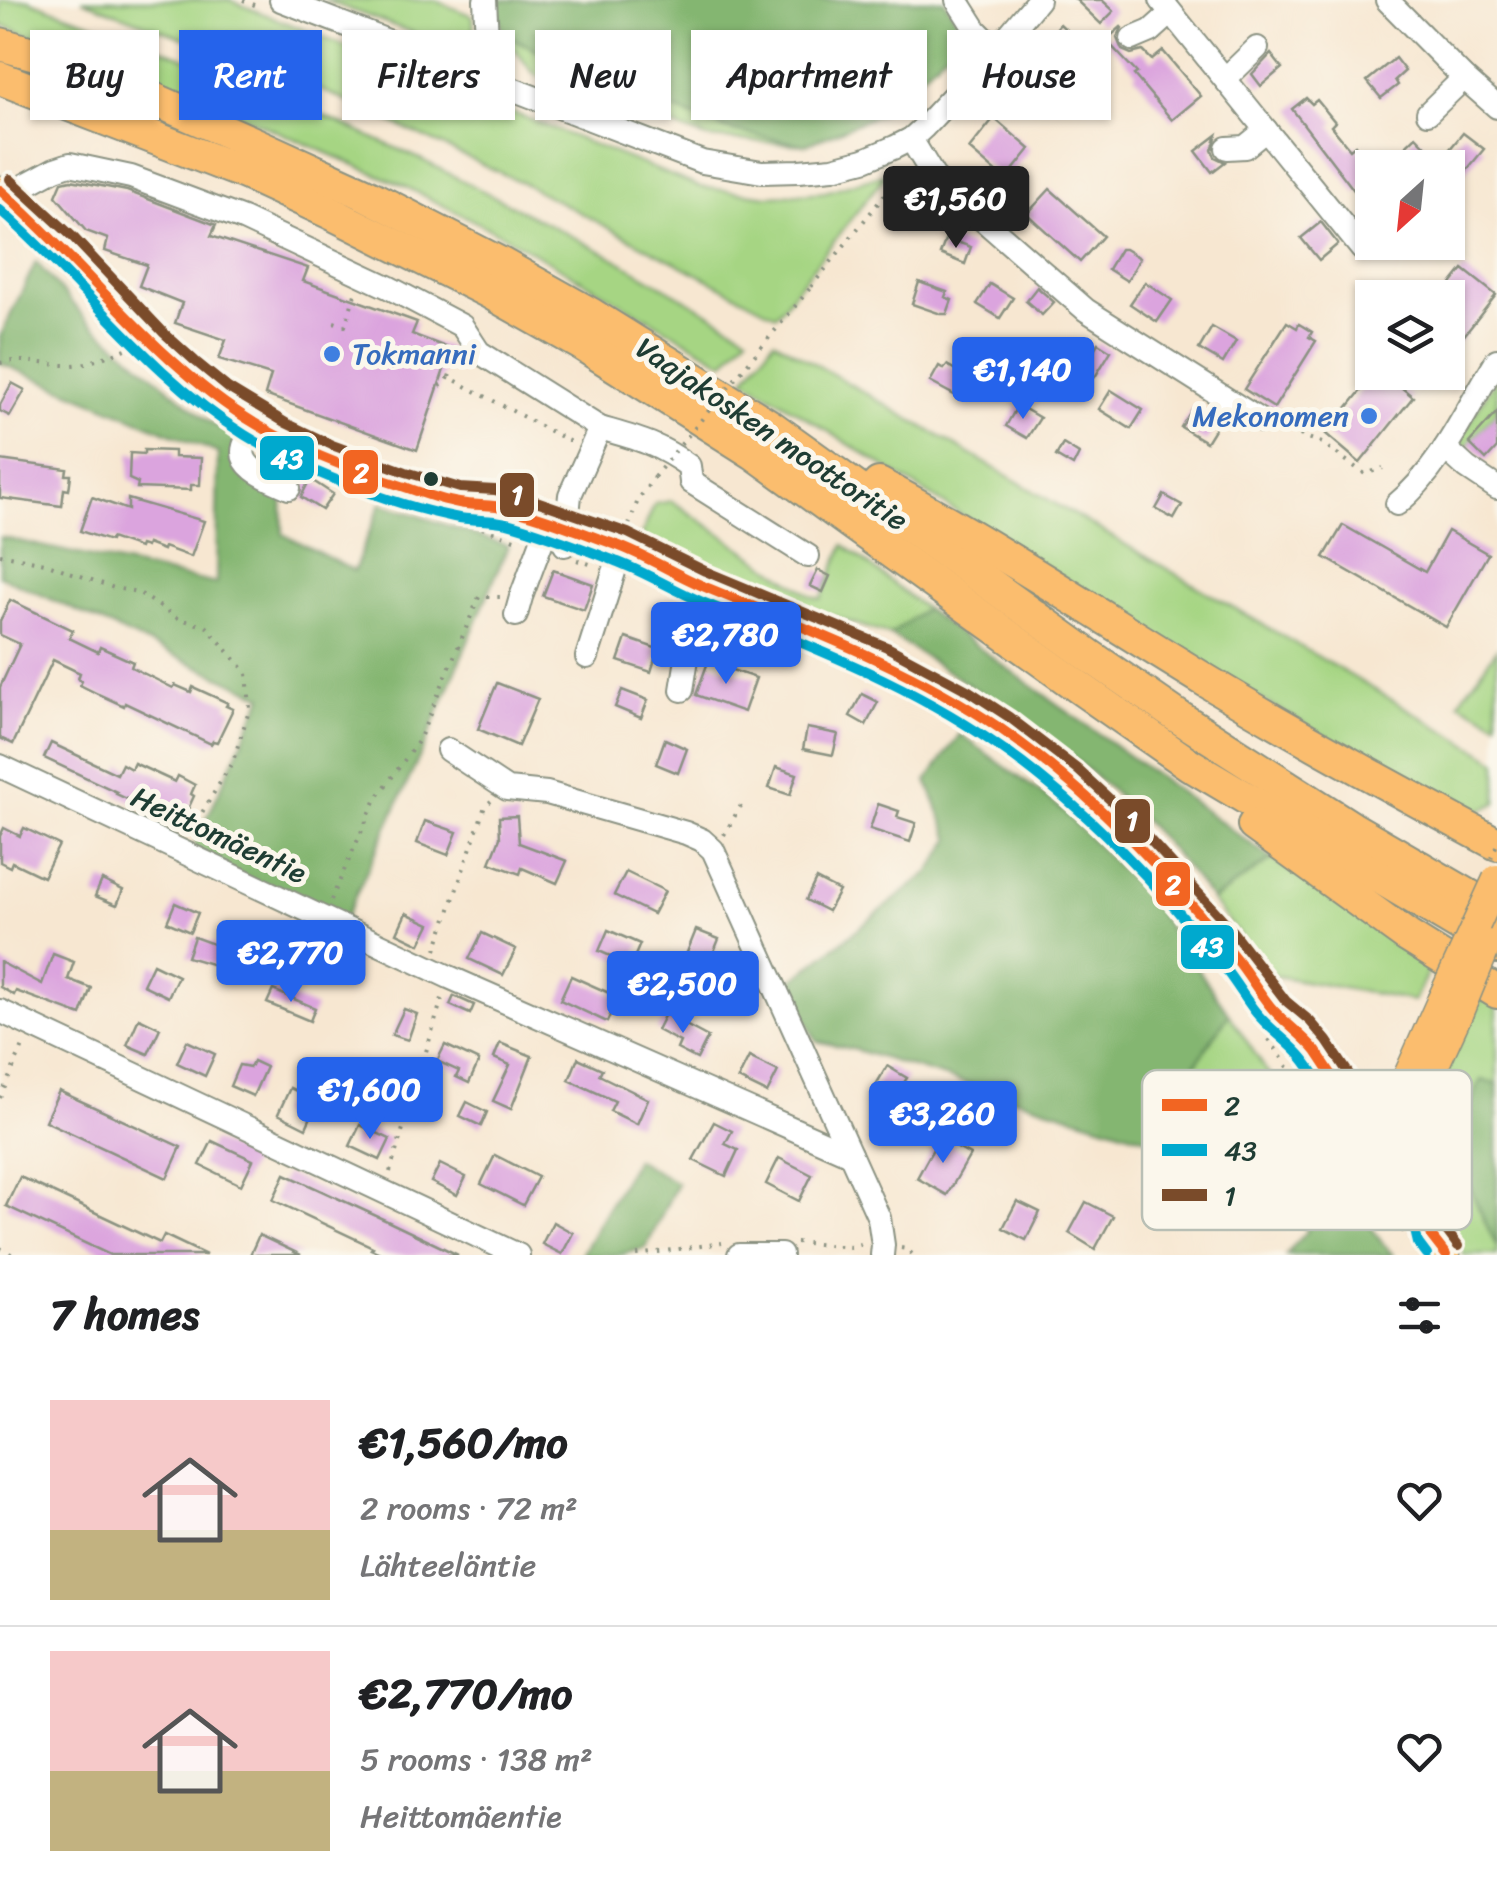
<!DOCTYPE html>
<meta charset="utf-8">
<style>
:root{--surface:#fff;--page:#f2f2f2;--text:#202124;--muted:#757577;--line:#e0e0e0;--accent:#2563eb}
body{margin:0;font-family:Sriracha,sans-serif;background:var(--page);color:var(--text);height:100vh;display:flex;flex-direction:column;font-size:38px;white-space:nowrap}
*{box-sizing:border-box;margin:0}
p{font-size:32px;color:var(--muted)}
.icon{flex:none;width:55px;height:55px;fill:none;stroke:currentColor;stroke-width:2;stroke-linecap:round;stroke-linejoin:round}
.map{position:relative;height:1255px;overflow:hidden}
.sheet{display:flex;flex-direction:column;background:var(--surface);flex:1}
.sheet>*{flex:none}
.banner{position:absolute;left:30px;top:30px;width:1438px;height:90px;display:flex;gap:20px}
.needle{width:65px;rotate:207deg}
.tools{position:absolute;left:1355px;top:150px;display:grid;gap:20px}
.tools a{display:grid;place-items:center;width:110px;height:110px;border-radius:0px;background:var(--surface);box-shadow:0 2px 8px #0004;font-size:50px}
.price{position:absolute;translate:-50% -85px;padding:0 22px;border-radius:10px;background:var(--accent);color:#fff;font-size:32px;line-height:65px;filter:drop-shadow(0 2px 5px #0008)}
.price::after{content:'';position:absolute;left:50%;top:60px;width:30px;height:22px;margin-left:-15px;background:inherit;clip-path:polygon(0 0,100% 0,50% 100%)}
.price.selected{background:#222;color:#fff}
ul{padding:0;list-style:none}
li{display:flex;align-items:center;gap:30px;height:250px;padding:0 50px}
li+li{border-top:2px solid var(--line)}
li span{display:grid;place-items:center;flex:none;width:280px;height:200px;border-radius:0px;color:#555}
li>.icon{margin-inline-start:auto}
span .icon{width:120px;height:120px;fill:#fffc;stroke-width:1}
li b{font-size:42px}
h2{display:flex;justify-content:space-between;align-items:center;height:120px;padding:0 50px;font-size:42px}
.tag{padding:0 35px;border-radius:0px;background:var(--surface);box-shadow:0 2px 8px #0004;font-size:35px;line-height:90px}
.tag.selected{background:var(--accent);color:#fff}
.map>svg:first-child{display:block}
</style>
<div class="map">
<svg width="1497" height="1255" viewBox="0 0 1497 1255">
<rect width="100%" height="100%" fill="#fbf7ec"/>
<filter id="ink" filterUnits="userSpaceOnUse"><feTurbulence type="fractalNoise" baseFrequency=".01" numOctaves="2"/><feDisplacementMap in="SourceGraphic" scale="20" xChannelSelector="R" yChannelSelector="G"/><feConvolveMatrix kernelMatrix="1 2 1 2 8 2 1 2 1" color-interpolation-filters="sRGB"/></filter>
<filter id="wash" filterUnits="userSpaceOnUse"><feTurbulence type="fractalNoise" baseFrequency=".0048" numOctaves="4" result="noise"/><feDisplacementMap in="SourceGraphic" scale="40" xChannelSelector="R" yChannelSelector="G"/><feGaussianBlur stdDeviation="2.25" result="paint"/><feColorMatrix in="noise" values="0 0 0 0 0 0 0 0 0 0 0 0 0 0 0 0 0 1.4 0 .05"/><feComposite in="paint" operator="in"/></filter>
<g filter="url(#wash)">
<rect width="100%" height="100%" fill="#f7e7d1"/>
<g fill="#a6d583" stroke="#62895c" stroke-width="2.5">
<polygon points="0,0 28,0 152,45 270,92 420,159 605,253 748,335 724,362 510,239 404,186 135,70 0,25"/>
<polygon points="82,0 229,0 700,187 769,196 825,192 887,173 776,315 525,184 326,92"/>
<polygon points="324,0 434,0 473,16 474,41 464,50 449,46"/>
<polygon points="503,34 640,97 733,131 805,145 707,138 571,92 534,74"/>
<polygon points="774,340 1497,761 1497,803 1479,811 1405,781 1205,668 745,379"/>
<polygon points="1497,376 1497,412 1463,451 1461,437"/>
<path d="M672,501L812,596L821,599L844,545L925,609L890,635C804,609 720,576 641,536L655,504Z"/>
<polygon points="1497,649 1497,722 1459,702"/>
<polygon points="1272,859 1431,965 1414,1001 1271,975 1212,901"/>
<path d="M1482,997L1497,1005V1255H1465C1452,1240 1420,1195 1417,1176C1409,1129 1461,1041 1482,997Z"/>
<polygon points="1229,1014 1269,1075 1206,1172 1146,1138"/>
</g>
<g fill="#84b671" stroke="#527a52" stroke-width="2.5">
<polygon points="496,0 944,0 966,33 882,113 805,145 733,131 640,97 503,34"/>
<polygon points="36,262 86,319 212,424 235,436 240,470 282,495 283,534 354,571 381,503 508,546 423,749 341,927 190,855 263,696 0,576 0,537 216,584 218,453 0,363 0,337"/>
<path d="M925,609L1272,859L1212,900C1193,877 1174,852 1153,830C1078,752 981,692 890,635Z"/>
<polygon points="960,734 1057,805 1147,897 1229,1014 1146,1138 856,1050 816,1041 789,983 930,872 951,840 927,781"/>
<polygon points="1269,1075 1380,1240 1393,1255 1286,1255 1308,1229 1206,1172"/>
<path d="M1481,1080L1497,1084V1247C1485,1221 1457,1169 1460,1141C1462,1120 1472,1099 1481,1080Z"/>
<polygon points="635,1159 677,1183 646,1248 618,1255 581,1255"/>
</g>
<g id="blocks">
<g fill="#dba4de">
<polygon points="1076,0 1102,0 1114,11 1101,24"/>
<polygon points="1060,24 1078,41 1048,74 1045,72 1032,85 1019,73"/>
<polygon points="1121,27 1122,28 1117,38 1122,50 1131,54 1143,51 1152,60 1163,51 1201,96 1172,120 1134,75 1137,73 1106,40"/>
<polygon points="1271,54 1282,68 1261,86 1252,74"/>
<polygon points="1395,58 1405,71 1395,80 1398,85 1381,98 1367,81"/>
<polygon points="1306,98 1312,104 1317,100 1335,122 1331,126 1350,149 1355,145 1372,166 1372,180 1356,193 1292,109"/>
<polygon points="994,118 1030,149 1005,180 969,149"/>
<polygon points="1463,133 1484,149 1448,193 1448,168 1383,168 1416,136 1440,161"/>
<polygon points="1217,135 1212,150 1215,157 1225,162 1212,172 1196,151"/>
<polygon points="71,180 127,191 216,225 211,236 308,268 303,281 417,322 412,334 451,349 417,450 265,395 271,375 219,359 226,340 175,323 182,303 139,286 147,265 105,251 108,239 86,231 56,196 62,182"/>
<polygon points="1050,189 1103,236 1080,262 1027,214"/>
<polygon points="1321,222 1338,244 1319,260 1301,238"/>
<polygon points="946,238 971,247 965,264 940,254"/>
<polygon points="1120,249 1125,249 1140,258 1127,281 1108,269"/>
<polygon points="1463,269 1496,295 1448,356 1448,298 1440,298"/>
<polygon points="919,282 947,292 945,297 952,300 947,314 941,314 912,304"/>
<polygon points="1145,282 1172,300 1157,322 1130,304"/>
<polygon points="990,284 1013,298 1000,318 977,304"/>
<polygon points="1037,287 1054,302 1042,315 1026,301"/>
<polygon points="1287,322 1297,328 1299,324 1312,332 1309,337 1316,341 1274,408 1244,389"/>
<polygon points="1212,327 1236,341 1223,363 1199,349"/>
<polygon points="1083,341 1095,348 1098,343 1111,351 1095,377 1070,362"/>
<polygon points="947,365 969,378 958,397 930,382 939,366 944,369"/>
<polygon points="1376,372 1389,377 1413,397 1360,463 1326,434"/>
<polygon points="12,383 25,390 10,416 0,411 0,405"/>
<polygon points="1111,390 1143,410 1131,429 1099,409"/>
<polygon points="1018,405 1040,418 1027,438 1006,426"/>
<polygon points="1194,406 1219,421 1206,442 1181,427"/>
<polygon points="1497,412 1497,448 1486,460 1469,443"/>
<polygon points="1063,444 1079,454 1073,466 1056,456"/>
<polygon points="144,450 174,451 174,457 201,458 200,485 191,485 191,490 137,488 138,483 129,479 130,453 144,454"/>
<polygon points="0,460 67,469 66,475 71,475 69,490 64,489 62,506 0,498"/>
<polygon points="310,479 333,494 322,510 301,497"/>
<polygon points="1164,495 1182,505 1174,519 1156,509"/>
<polygon points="92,497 128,510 128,499 204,521 191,557 164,547 163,550 147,544 146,547 140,545 139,548 111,538 110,541 80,531"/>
<polygon points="1343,525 1425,572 1448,531 1488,554 1446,627 1324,557"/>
<polygon points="553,570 593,584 584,610 543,596"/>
<polygon points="818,570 830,576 823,592 810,586"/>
<polygon points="10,600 73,630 69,638 98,652 100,647 133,662 131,667 173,688 175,685 191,692 193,687 228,703 226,706 233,709 217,742 213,741 211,744 125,703 124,706 98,694 80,685 82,681 78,679 80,673 53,660 13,744 0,738 0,687 20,644 0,635 0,621"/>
<polygon points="626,638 658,649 651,672 618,661"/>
<polygon points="708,662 756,678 744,712 696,695"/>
<polygon points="497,683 538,699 518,746 478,729"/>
<polygon points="622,690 648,700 641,718 615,707"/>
<polygon points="862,694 878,702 866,725 850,716"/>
<polygon points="807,728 838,734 833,755 803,749"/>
<polygon points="665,739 687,749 678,773 656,764"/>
<polygon points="51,743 117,774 122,764 131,769 134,763 175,782 178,776 195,785 191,794 194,796 182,822 175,818 174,821 116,794 117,792 44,758"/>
<polygon points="776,767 797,774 790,795 769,788"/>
<polygon points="878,804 899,811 897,817 916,823 910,842 870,829"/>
<polygon points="517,816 519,843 567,861 557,883 522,868 520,874 490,863 500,838 499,817"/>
<polygon points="425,821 457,832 448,855 417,843"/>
<polygon points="4,828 20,836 24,828 59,845 43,877 12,862 10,867 0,862 0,836"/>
<polygon points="626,872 665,891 653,914 614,895"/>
<polygon points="816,879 839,891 828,911 806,900"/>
<polygon points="102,880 123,890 117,905 95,896"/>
<polygon points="175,903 198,913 190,932 167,922"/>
<polygon points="406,913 430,924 420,944 397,933"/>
<polygon points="250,929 297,941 302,930 329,943 317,968 272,947 265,976 241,970 250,937 247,936"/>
<polygon points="608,930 640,944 631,965 599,951"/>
<polygon points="696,930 719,939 709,964 740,976 730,1003 675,982"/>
<polygon points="482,933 516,949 503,975 469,959"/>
<polygon points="194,937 216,945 215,949 235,955 231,970 187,957"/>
<polygon points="53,954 74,962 68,979 91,988 81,1015 16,991 14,995 0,987 0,962 42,984"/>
<polygon points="153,964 178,976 168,997 143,985"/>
<polygon points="571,976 618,997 607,1022 560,1000"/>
<polygon points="273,990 315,1008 310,1021 267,1003"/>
<polygon points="454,996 474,1005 470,1014 450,1005"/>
<polygon points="404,1009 417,1014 408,1040 392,1035"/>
<polygon points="665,1014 708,1037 697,1059 677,1049 680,1042 657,1030"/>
<polygon points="139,1018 160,1028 148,1054 127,1045"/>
<polygon points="187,1041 215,1054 205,1076 177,1063"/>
<polygon points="500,1043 532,1056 511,1109 493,1101 510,1065 494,1058"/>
<polygon points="445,1045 479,1061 469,1083 456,1077 459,1071 437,1061"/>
<polygon points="749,1057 778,1071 767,1093 738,1079"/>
<polygon points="578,1058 602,1069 599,1075 648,1099 637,1124 610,1111 615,1101 569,1080"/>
<polygon points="253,1061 266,1067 253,1096 230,1086 239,1065 250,1067"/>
<polygon points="887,1066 907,1078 893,1100 874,1088"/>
<polygon points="290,1088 318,1101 306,1128 278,1114"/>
<polygon points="59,1091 181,1147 167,1178 45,1121"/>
<polygon points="467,1102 487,1112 481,1126 460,1116"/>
<polygon points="714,1122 732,1131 725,1144 738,1150 726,1176 693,1160"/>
<polygon points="360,1125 390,1139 380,1160 350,1146"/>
<polygon points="939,1138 970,1155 947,1195 917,1178"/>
<polygon points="212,1141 253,1160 241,1185 200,1165"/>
<polygon points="495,1155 538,1177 523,1205 481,1184"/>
<polygon points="779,1158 812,1175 799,1201 766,1184"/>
<polygon points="440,1164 466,1177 457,1195 431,1182"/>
<polygon points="285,1174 385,1220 458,1255 384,1255 371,1249 373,1247 273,1200"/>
<polygon points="20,1177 160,1243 164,1235 206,1255 110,1255 6,1206"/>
<polygon points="1017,1201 1040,1212 1026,1240 1003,1228"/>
<polygon points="1086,1202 1113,1216 1095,1249 1069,1233"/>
<polygon points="553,1222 573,1233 562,1254 542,1244"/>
<polygon points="259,1235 301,1255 250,1255"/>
</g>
</g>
</g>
<g filter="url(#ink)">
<use href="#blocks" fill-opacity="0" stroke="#8b9282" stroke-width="2.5"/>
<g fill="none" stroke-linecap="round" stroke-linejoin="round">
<g stroke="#8b9282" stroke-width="26">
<g id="minor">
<polyline points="281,0 702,162 762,172 799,171 833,168 864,160 895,147 911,139 923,128 996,50 1038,0"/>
<polyline points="957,0 976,30 996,50"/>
<polyline points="1161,0 1362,249"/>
<polyline points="1387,0 1464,78 1497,107"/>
<polyline points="1132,39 1151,31 1171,13"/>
<polyline points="482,78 488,58 485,0"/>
<polyline points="1225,79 1257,48"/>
<polyline points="1428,113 1464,78"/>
<polyline points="911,139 934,177 1086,310 1261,421"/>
<polyline points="1227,148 1245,147 1266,130"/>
<polyline points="12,199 18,189 55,169 70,164 131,177 243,219 388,287 462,326 479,352 600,428 570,495 565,545"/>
<path d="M256,424C252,431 246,439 244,446C237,469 273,480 289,488"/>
<path d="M600,428C638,439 657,443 689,466L691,482L808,556"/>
<polyline points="1445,448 1467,468 1497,488"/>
<path d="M1397,504C1442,467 1466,409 1497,360"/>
<polyline points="516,615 521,597 549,522"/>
<polyline points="587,657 614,572"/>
<polyline points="682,690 690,640 711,589"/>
<polyline points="448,750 507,789 547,793 686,833 702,840 713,850 879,1218 883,1245 882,1255"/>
<polyline points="0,766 449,977 850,1154"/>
<polyline points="0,1011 518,1255"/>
<polyline points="739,1255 781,1255"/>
</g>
</g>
<g stroke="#8b9282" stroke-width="31">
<g id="major">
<path d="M0,190C79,253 136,342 220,401C276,440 341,464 406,487C427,494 450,500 470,509"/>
<polyline points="457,503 496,505 521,511 622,547 704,587 831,636 887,661 995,724 1040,758 1112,821 1181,894 1239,963 1283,1021 1296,1029 1316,1051 1428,1220 1432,1237 1446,1255"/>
<polyline points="1369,1151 1374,1138 1383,1132 1441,1001"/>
<polyline points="1369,1157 1385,1155 1400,1141 1459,1012"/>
</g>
</g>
<g stroke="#8b9282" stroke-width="36">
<g id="highway">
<polyline points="0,44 79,66 262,147 363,193 501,264 592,315 770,426 1090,656 1177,716 1352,828 1497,912"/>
<polyline points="0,78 245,173 329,212 491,293 580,343 754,453 1080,688 1189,764 1497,947"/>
<path d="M879,484C991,544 1097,614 1205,680C1301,738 1399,791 1497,844"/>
<polyline points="1254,825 1407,936 1497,992"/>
</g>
</g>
<g stroke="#8b9282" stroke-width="4" stroke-dasharray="2.5 8" stroke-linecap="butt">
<polyline points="243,0 262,8"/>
<polyline points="811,287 903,172 903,165"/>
<polyline points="334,322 345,326 356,291"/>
<polyline points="457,355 449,377 574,444"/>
<path d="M0,363C26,357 45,366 72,365C90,364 109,355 126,349"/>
<polyline points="440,386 446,383 449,377"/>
<polyline points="1280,428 1322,443 1365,474 1383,468"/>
<polyline points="629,525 638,500 654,477"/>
<polyline points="482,528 520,541"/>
<polyline points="0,554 45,563 114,588 138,592 177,618 207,627 247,673 250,708 233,761 197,821 193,837"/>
<polyline points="577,560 596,566"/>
<polyline points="724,835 744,800"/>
<polyline points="331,900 376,799 419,740 479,597 501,597"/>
<polyline points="436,950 485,806 491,801"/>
<polyline points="1269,1039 1348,1155"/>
<polyline points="0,1098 24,1044"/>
<polyline points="390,1172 443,995"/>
<polyline points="1364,1180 1407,1236"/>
<polyline points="796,1242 850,1247 861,1244"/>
<polyline points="0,1248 13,1255"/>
<polyline points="901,1248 907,1249 913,1255"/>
<polyline points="637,1255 722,1243"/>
</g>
<use href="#minor" stroke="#fff" stroke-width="22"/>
<use href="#major" stroke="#fbbd6e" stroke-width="28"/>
<use href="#highway" stroke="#fbbd6e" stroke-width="32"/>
<g stroke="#8b9282" stroke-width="31" stroke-linecap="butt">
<g id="major-bridge">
<polyline points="1441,1001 1497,879"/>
<polyline points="1459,1012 1487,944"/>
</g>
</g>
<g stroke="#8b9282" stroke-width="4" stroke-dasharray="2.5 8" stroke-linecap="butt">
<polyline points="654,477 811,287"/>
<polyline points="1491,858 1497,844"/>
</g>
<use href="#major-bridge" stroke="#fbbd6e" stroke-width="28"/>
<g stroke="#fbf7ec" stroke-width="18">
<path id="bus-1" d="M0,190C87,266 156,364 256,424C302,452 354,471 405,487C422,493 441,500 459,503C475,506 491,504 507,508C544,516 579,532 614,544C648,556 677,576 710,589C810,630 911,668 1001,729C1091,791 1169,874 1237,960C1249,975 1258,991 1270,1006C1284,1023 1301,1033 1316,1051L1428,1220L1432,1237L1446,1255"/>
</g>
<g stroke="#fbf7ec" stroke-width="18">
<path id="bus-2" d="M0,210C84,283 149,375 245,435C300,469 390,504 454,517C472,521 490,519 507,523C544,533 582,548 618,562C649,574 677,592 707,604C805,644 903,681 991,741C1080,801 1163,888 1228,973C1237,985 1245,998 1254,1010C1269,1030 1290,1041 1305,1061C1344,1114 1378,1171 1414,1226L1418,1243L1427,1255"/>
</g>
<g stroke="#fbf7ec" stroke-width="18">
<polyline id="bus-3" points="10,179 74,238 164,333 195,361 228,388 286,423 332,445 406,472 460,488 495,490 519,495 628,533 705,571 887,647 969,691 1009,717 1077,769 1130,818 1226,923 1286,1001 1310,1021 1327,1041 1441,1212 1446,1230 1458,1246"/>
</g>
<use href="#bus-1" stroke="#f26522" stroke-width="10"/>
<use href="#bus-2" stroke="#00a9ce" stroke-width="10"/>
<use href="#bus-3" stroke="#7a4b2a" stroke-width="10"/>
</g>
</g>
<g fill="#3f7fe0" stroke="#fbf7ec" stroke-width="4">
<circle cx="332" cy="354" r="10"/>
<circle cx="1369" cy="416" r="10"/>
</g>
<circle fill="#1f3d34" stroke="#fbf7ec" stroke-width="4" cx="431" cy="479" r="9"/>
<g text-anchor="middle" stroke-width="10" stroke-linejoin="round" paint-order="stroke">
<g font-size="30" fill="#366cbe" stroke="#fbf7ec" text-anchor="start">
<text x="352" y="364">Tokmanni</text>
<text x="1349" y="426" text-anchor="end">Mekonomen</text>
</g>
<g font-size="30" fill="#1f3d34" stroke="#fbf7ec">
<text transform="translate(772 434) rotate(34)" y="10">Vaajakosken moottoritie</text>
<text transform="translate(219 835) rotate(25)" y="10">Heittomäentie</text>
</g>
</g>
<rect x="1142" y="1070" width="330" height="160" rx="15" fill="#fbf7ec" stroke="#b9bfb5" stroke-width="2.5"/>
<rect x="1162" y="1099" width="45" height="12" fill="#f26522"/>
<rect x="1162" y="1144" width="45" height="12" fill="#00a9ce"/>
<rect x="1162" y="1189" width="45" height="12" fill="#7a4b2a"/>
<g font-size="28" fill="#1f3d34">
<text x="1224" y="1115">2</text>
<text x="1224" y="1160">43</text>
<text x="1224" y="1205">1</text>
</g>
<g stroke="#fbf7ec" stroke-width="4">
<rect x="258" y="434" width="58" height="48" rx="10" fill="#00a9ce"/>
<rect x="341" y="448" width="39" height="48" rx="10" fill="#f26522"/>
<rect x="498" y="471" width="38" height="48" rx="10" fill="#7a4b2a"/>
<rect x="1113" y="797" width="39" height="48" rx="10" fill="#7a4b2a"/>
<rect x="1154" y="860" width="38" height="48" rx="10" fill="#f26522"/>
<rect x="1179" y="923" width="57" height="48" rx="10" fill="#00a9ce"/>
</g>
<g font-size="28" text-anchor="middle" font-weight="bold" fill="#fff">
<text x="287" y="468">43</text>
<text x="361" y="482">2</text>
<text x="517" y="504">1</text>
<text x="1132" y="830">1</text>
<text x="1173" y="894">2</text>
<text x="1207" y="956">43</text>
</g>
</svg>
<div class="tools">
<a><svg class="needle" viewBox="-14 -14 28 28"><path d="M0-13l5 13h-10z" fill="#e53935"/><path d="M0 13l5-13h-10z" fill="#757577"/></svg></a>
<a><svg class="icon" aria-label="layers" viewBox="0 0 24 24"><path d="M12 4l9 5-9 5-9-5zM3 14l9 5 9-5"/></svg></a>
</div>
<b class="price selected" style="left:956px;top:251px">€1,560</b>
<b class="price" style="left:1023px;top:422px">€1,140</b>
<b class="price" style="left:726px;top:687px">€2,780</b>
<b class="price" style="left:291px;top:1005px">€2,770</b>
<b class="price" style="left:683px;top:1036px">€2,500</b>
<b class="price" style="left:370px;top:1142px">€1,600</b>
<b class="price" style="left:943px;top:1166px">€3,260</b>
<div class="banner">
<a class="tag">Buy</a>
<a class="tag selected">Rent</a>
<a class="tag">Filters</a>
<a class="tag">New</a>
<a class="tag">Apartment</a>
<a class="tag">House</a>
</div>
</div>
<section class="sheet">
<h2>7 homes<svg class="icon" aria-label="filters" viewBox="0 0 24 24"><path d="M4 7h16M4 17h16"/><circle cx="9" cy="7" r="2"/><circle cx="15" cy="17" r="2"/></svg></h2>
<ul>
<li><span style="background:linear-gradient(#f6c9c9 65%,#c2b280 0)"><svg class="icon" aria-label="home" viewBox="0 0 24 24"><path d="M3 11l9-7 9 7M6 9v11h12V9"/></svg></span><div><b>€1,560/mo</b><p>2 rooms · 72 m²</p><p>Lähteeläntie</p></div><svg class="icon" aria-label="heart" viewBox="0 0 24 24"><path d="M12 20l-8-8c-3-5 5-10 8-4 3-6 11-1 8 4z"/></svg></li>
<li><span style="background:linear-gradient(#f6c9c9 60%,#c2b280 0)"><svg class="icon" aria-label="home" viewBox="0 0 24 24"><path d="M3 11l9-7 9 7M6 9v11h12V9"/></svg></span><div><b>€2,770/mo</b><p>5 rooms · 138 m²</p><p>Heittomäentie</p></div><svg class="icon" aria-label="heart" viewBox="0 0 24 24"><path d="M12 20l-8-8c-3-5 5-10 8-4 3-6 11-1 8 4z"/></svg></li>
</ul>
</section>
